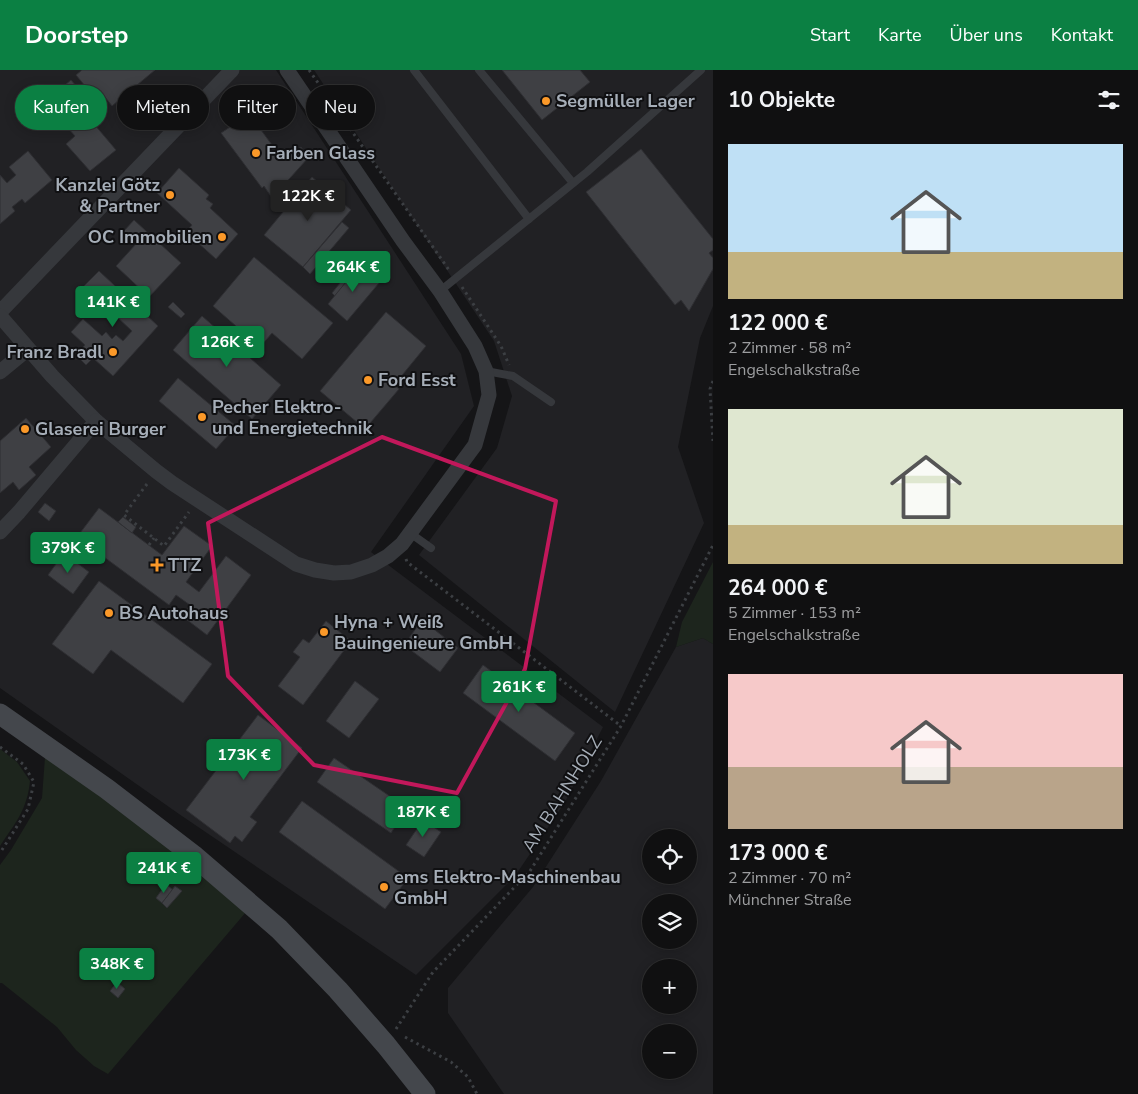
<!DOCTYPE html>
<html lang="de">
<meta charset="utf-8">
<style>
:root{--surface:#101011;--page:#19191a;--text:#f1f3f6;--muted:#9c9d9f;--line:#303031;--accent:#0b8043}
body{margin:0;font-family:"Nunito Sans",sans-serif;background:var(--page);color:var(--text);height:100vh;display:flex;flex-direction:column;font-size:19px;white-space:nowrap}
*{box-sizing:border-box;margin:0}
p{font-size:16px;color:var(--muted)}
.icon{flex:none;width:28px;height:28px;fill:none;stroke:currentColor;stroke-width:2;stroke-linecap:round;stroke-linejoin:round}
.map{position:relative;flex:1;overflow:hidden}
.panel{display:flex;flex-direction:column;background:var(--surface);width:425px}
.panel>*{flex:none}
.hud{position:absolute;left:15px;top:15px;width:475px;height:45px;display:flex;gap:10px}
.buttons{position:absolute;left:642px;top:759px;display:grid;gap:10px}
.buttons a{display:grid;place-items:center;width:55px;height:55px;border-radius:50%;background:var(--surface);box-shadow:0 2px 12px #0003,0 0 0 1px var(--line);font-size:25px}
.price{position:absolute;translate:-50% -42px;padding:0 11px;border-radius:5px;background:var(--accent);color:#fff;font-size:16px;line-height:32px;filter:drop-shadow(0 1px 2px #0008)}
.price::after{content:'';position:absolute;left:50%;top:30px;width:15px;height:11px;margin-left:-8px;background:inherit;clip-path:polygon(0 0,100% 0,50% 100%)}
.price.selected{background:#222;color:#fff}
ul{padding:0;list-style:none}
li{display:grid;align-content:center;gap:10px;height:265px;padding:0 15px}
li span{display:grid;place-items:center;height:155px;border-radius:0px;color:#555}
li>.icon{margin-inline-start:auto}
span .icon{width:90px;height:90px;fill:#fffc;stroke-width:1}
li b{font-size:21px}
h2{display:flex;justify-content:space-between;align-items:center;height:60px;padding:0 15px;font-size:21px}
.chip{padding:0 18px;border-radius:22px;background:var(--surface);box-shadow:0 2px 12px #0003,0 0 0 1px var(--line);font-size:18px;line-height:45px}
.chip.selected{background:var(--accent);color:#fff}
header{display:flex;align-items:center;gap:30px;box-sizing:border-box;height:70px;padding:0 25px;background:var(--accent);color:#fff}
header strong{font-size:24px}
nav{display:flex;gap:28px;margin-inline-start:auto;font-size:18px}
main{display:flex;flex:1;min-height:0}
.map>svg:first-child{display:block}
</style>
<header>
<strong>Doorstep</strong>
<nav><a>Start</a><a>Karte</a><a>Über uns</a><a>Kontakt</a></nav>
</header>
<main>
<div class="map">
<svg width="713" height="1024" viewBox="0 0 713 1024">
<rect width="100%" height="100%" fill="#151517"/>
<g fill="#212124" fill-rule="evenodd">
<polygon points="0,0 276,0 461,284 474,336 371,482 603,657 565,732 515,806 416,905 179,744 0,618"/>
<polygon points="314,0 713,0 713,236 700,268 678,377 704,453 615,642 419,485 497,378 512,326 494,271"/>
<path d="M703,568L713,574V1024H504L448,943V918L533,817L601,711L676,577ZM651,768H689V805H651ZM651,832H689V870H651ZM651,898H689V935H651ZM651,962H689V1000H651Z"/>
</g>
<g fill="#1d251d">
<polygon points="713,492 713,574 703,568 676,577 682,552"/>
<path d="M0,679L17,692L30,711C27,740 16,752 0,776Z"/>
<polygon points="45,687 108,731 202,804 246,842 108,1004 94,996 76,980 57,957 2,913 0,913 0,795 11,780 42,728"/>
</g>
<g fill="#3f4044" stroke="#2f2f33">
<polygon points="82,0 155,0 112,36 102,23 95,28 76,5"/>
<polygon points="502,0 580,0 590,12 542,50"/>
<polygon points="71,10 102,47 94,54 116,80 90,101 66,74 75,66 45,32"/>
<polygon points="246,29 267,55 261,60 283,90 301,77 308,88 272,128 264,116 262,118 221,63 230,57 223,49"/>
<polygon points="641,79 713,169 713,180 709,183 713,188 713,199 689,241 681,230 675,235 586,122"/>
<polygon points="28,81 52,110 25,133 22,129 12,137 15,141 0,154 0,105 7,113 16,105 9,97"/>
<polygon points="179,98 209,125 206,129 213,134 210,138 238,164 216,189 186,162 192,155 157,123"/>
<polygon points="312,107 351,140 303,197 264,165"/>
<polygon points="134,150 181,193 149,227 116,196 136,174 123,162"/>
<polygon points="342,152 349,158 310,204 303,197"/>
<polygon points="254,187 333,253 302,289 272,263 260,277 213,236"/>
<polygon points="356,193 359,196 335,226 332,223"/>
<polygon points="359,196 379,213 347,251 328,234"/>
<polygon points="99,201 158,256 113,306 93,288 86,295 76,285 85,275 71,262 83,249 102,266 106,262 112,269 116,265 123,271 132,261 84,216"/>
<polygon points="173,232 185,244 181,248 168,237"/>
<polygon points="386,242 426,276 394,315 399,319 365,359 320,321"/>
<polygon points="202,246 281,315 252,349 173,280"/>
<polygon points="178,308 236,356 216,379 159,331"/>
<polygon points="26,348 51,377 29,397 36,405 19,420 13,412 0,423 0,371"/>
<polygon points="45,433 56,441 49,451 38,442"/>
<polygon points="99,438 162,485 184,456 212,476 186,512 199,522 226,486 251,505 207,565 182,546 190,535 176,525 169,535 77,467"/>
<polygon points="123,447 136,457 132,463 118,452"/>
<polygon points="64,483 89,502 73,524 48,505"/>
<polygon points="99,511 212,594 183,633 111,580 93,604 52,574"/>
<polygon points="422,550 458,578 440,602 404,575"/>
<polygon points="326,551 351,571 303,635 278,616 300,587 293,582 303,569 309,573"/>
<polygon points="483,595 575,663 555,691 463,623"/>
<polygon points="355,611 379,629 349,668 326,651"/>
<polygon points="258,645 302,678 250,747 257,752 242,772 235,766 230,773 186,740"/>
<polygon points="334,688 407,738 391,763 317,712"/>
<polygon points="302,731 408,808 385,839 279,762"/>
<polygon points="423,750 441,762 424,787 406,775"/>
<polygon points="166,814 173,820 162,833 156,828"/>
<polygon points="175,816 182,821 167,838 162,833"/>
<polygon points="117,912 125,919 118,928 110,921"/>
</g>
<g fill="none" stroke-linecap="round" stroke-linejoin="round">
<g stroke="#3c3f43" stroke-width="3" stroke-dasharray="2.5 4" stroke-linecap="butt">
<polyline points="309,0 449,200"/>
<polyline points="462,217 501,276 509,295"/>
<polyline points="713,311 710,319 713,371"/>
<polyline points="147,414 124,445 164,476 189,442"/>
<polyline points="149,475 154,468"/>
<polyline points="406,489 407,492 621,656"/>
<polyline points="0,677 23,694 34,712 28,739 0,783"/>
<polyline points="396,959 433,902 530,801 621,656 713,475"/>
<polyline points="405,967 451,992 468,1007 477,1024"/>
</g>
<g stroke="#36383c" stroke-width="8">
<polyline points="414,0 529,149"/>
<polyline points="479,0 573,113"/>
<polyline points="440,221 587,102 701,0"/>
<polyline points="486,301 513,306 551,332"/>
<polyline points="410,463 431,478"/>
</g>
<g stroke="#36383c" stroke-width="15">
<polyline points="0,242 232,0"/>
<polyline points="0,246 52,306 96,351 19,442 0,462"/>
<polyline points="0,302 28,279"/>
<polyline points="96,351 156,401 172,413 296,494 315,500 334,503 351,502 372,495 388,486 402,474 475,375 489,325 486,301 475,276 440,221 403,171 287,0"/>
</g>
<polyline stroke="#44474c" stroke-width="21" points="0,644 107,719 193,785 279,859 338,920 386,975 425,1024"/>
</g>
<path fill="none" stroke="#c2185b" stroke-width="4" stroke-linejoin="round" d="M382,367L556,431L525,599L457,723L314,695L228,606L208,453Z"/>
<g fill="#fb9929" stroke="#101012" stroke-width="2">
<circle cx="546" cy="31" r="5"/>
<circle cx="256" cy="83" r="5"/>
<circle cx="170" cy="125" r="5"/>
<circle cx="222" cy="167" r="5"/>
<circle cx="113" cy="282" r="5"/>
<circle cx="368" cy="310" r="5"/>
<circle cx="202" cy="347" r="5"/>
<circle cx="25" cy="359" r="5"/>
<path d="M154.5 487.5h5v5h5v5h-5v5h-5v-5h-5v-5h5z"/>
<circle cx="109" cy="543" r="5"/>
<circle cx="324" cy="562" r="5"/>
<circle cx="384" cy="817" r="5"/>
</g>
<g text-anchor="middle" stroke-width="4" stroke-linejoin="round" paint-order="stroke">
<g font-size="18" font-weight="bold" fill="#a6aeb8" stroke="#101012" text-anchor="start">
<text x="556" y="37">Segmüller Lager</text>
<text x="266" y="89">Farben Glass</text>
<text x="160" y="121" text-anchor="end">Kanzlei Götz<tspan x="160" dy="21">&amp; Partner</tspan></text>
<text x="212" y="173" text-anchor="end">OC Immobilien</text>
<text x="103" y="288" text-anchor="end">Franz Bradl</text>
<text x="378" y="316">Ford Esst</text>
<text x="212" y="343">Pecher Elektro-<tspan x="212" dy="21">und Energietechnik</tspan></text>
<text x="35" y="365">Glaserei Burger</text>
<text x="168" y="501">TTZ</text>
<text x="119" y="549">BS Autohaus</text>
<text x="334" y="558">Hyna + Weiß<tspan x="334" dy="21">Bauingenieure GmbH</tspan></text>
<text x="394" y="813">ems Elektro-Maschinenbau<tspan x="394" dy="21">GmbH</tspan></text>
</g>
<g font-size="18" fill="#a6aeb8" stroke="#101012">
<text transform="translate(562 724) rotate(-58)" y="6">AM BAHNHOLZ</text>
</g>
</g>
</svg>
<div class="buttons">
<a><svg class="icon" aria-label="locate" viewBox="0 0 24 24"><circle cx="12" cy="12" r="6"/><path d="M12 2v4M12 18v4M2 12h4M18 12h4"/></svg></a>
<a><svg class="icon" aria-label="layers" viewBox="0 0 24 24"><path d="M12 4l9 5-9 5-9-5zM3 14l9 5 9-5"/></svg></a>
<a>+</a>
<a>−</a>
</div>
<b class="price selected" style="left:308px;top:152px">122K €</b>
<b class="price" style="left:353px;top:223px">264K €</b>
<b class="price" style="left:113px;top:258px">141K €</b>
<b class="price" style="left:227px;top:298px">126K €</b>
<b class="price" style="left:68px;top:504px">379K €</b>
<b class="price" style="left:519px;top:643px">261K €</b>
<b class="price" style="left:244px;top:711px">173K €</b>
<b class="price" style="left:423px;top:768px">187K €</b>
<b class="price" style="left:164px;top:824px">241K €</b>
<b class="price" style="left:117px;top:920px">348K €</b>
<div class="hud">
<a class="chip selected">Kaufen</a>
<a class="chip">Mieten</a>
<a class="chip">Filter</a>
<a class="chip">Neu</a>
</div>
</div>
<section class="panel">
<h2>10 Objekte<svg class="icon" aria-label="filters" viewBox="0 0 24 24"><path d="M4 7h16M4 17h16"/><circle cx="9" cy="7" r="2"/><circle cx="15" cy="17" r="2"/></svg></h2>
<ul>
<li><span style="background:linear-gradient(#bfe0f5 70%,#c2b280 0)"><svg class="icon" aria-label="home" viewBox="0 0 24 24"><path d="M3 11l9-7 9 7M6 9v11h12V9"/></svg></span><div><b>122 000 €</b><p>2 Zimmer · 58 m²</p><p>Engelschalkstraße</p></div></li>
<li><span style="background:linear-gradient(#dfe7d0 75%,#c2b280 0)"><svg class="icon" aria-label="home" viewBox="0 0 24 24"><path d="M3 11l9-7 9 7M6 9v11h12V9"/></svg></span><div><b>264 000 €</b><p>5 Zimmer · 153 m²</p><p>Engelschalkstraße</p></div></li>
<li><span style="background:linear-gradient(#f6c9c9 60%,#b9a48a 0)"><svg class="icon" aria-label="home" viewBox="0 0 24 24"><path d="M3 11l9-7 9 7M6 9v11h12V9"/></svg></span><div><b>173 000 €</b><p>2 Zimmer · 70 m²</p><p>Münchner Straße</p></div></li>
</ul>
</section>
</main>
